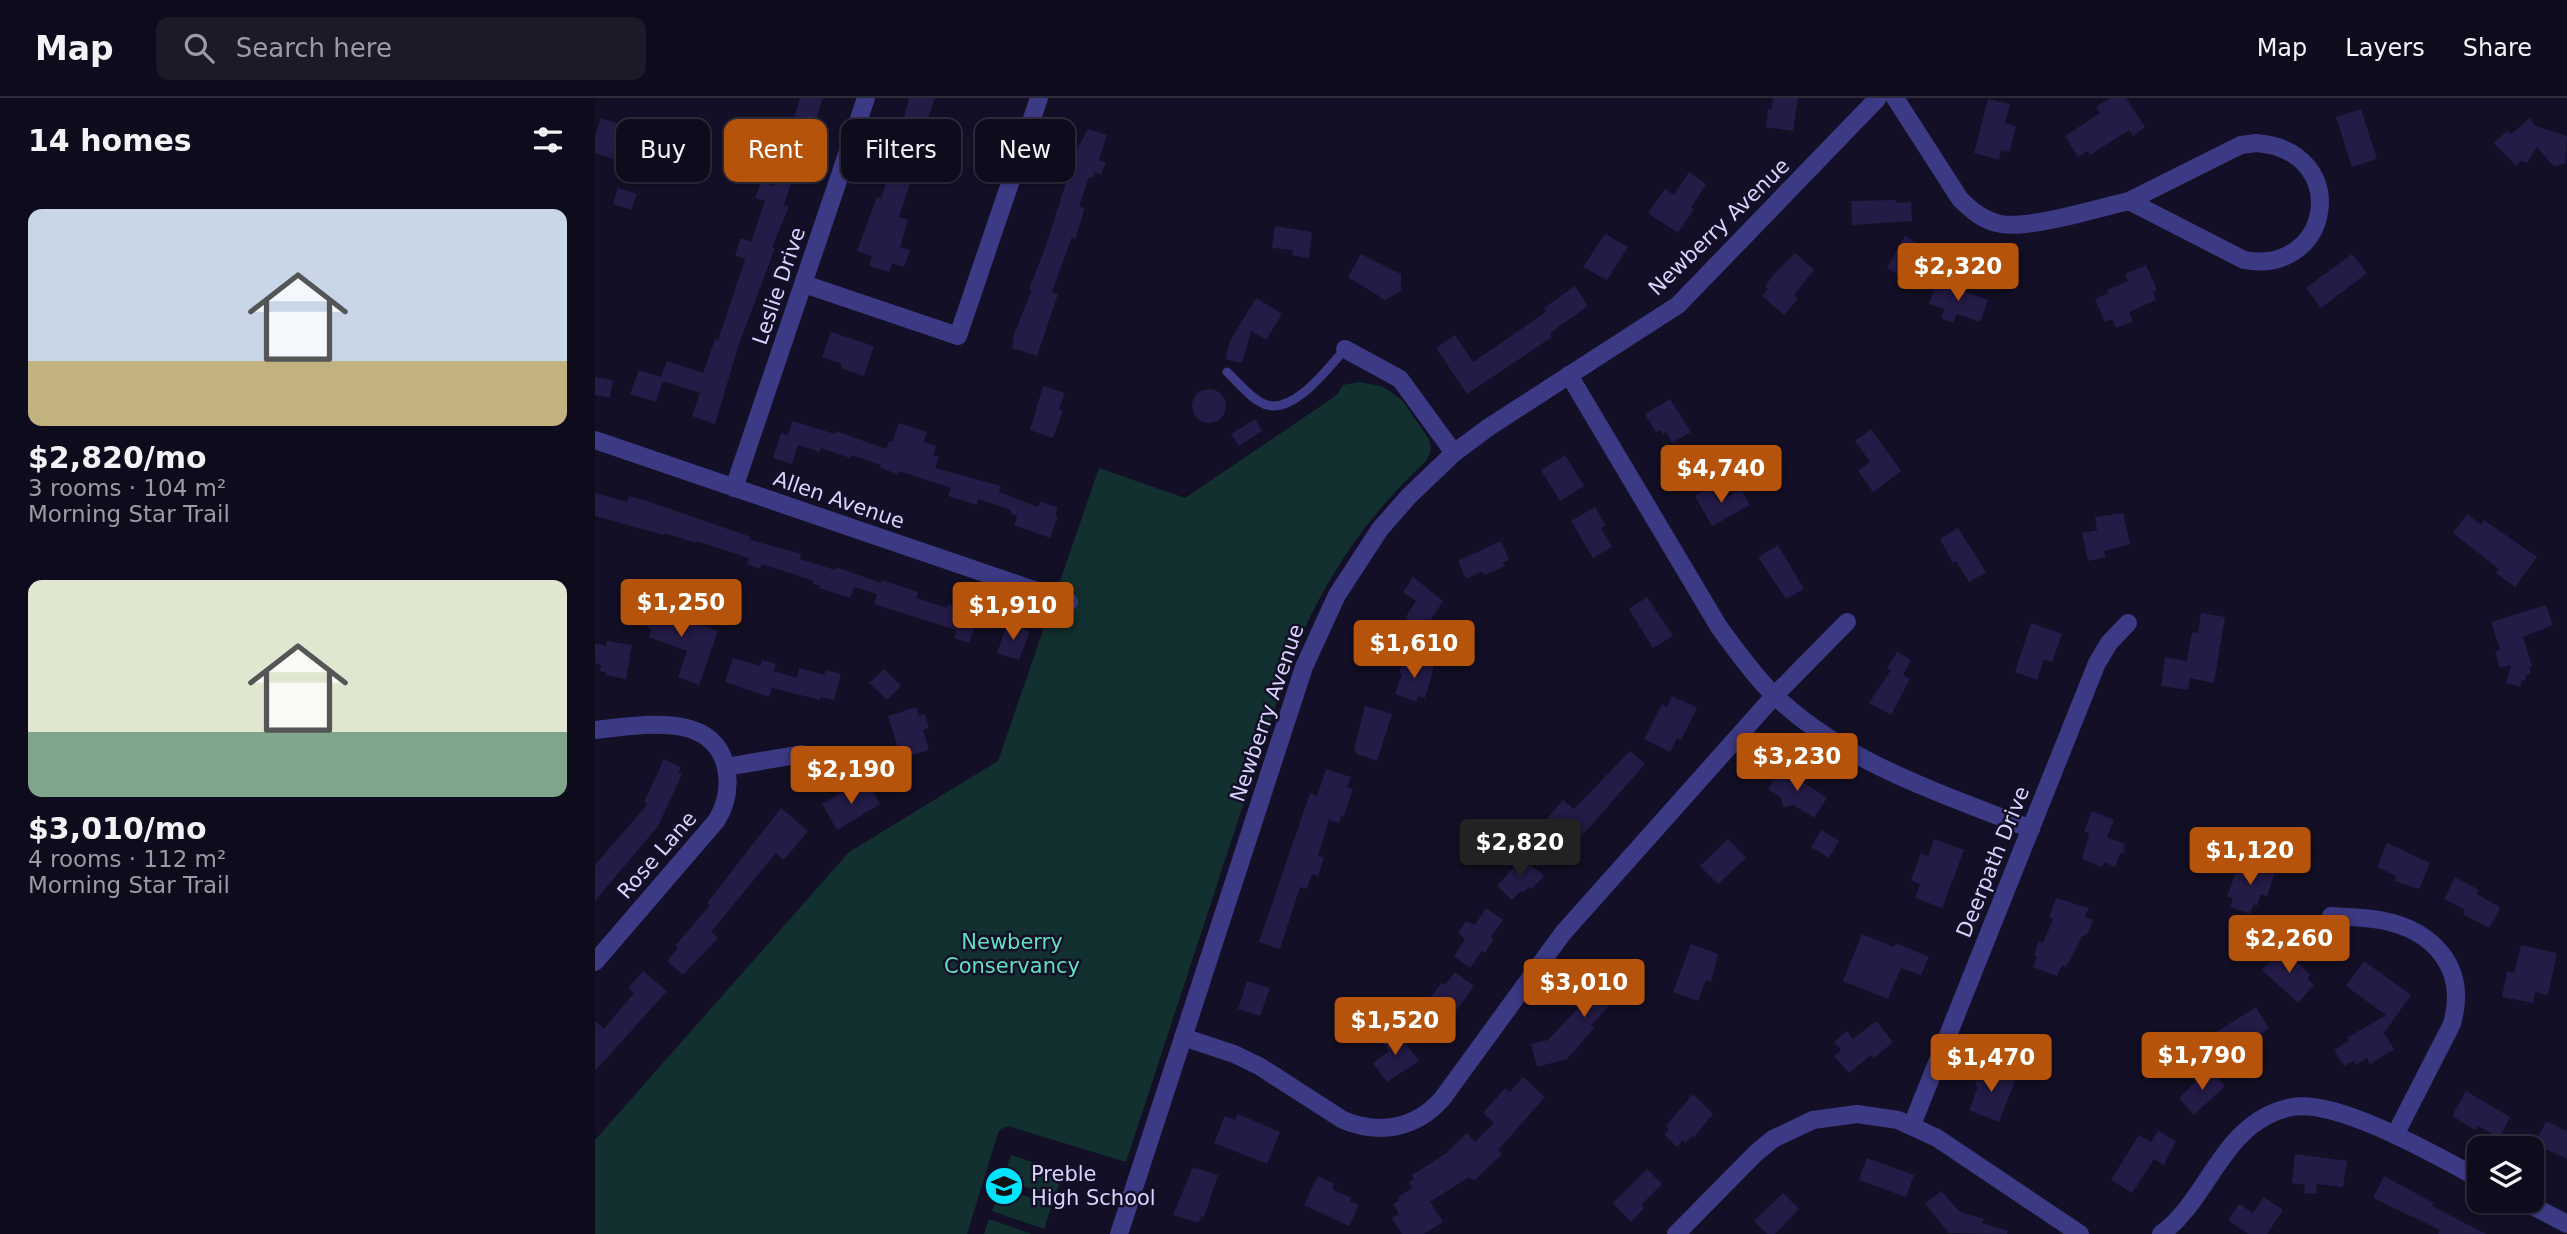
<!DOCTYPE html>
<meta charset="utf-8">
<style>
:root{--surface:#0e0b1c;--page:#1c1929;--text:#f1f3f6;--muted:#9b9ba3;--line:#2e2b3b;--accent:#b45309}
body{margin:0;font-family:"DejaVu Sans",sans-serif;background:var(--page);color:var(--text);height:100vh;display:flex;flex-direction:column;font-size:26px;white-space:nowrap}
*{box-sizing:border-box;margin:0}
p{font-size:23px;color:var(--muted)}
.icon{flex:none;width:38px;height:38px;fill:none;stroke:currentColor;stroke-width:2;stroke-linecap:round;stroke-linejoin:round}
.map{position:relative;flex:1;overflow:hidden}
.sheet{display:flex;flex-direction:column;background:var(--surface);width:595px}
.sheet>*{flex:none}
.guide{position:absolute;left:21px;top:21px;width:665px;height:63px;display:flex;gap:14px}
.buttons{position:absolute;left:1872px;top:1038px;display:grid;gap:14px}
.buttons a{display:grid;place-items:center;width:77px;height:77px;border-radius:14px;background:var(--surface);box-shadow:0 2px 5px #0004,0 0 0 2px var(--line);font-size:35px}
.price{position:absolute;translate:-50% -60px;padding:0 16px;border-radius:7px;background:var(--accent);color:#fff;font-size:23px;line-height:46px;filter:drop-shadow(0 2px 4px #0008)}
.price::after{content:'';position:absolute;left:50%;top:42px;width:21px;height:16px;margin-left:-10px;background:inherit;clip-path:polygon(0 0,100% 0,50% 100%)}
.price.current{background:#222;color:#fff}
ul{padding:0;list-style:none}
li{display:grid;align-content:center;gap:14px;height:371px;padding:0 28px}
li span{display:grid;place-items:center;height:217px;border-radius:14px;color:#555}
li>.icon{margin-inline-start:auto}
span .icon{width:126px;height:126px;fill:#fffc;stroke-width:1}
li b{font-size:30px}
h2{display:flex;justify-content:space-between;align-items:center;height:84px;padding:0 28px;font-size:30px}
.pill{padding:0 24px;border-radius:14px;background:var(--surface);box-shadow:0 2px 5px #0004,0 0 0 2px var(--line);font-size:24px;line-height:63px}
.pill.current{background:var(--accent);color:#fff}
header{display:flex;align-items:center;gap:42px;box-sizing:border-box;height:98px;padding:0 35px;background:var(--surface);border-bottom:2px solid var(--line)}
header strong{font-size:33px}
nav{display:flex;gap:38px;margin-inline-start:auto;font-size:24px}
.search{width:490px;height:63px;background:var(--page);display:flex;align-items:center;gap:18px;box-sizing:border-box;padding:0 24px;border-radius:14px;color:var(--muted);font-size:26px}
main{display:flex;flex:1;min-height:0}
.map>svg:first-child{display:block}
</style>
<header>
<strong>Map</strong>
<div class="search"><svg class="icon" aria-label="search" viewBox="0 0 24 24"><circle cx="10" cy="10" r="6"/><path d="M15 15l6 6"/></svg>Search here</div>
<nav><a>Map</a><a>Layers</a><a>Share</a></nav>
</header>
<main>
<section class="sheet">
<h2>14 homes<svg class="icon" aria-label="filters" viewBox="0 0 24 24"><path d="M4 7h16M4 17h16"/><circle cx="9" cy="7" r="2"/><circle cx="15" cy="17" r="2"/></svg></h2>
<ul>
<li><span style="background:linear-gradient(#c9d6e8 70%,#c2b280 0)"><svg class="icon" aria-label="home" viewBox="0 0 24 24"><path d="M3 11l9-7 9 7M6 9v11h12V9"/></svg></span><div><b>$2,820/mo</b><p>3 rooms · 104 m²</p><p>Morning Star Trail</p></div></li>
<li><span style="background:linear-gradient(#dfe7d0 70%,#7fa58c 0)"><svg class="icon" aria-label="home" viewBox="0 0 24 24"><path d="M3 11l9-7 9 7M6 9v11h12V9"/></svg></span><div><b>$3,010/mo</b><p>4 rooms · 112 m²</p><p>Morning Star Trail</p></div></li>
</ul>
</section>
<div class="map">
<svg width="1972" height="1136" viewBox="0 0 1972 1136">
<rect width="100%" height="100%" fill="#130f26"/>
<g fill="#12302f">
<path d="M764,284L787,288L807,302L834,341L836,352L831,363C767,423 730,481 696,561L531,1064L413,1028L404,1032L372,1136H0V1042L254,754L403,663L504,370L590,400L742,297L748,287Z"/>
<polygon points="416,1057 468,1074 460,1099 408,1081"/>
<polygon points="405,1089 457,1107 449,1131 397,1113"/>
<polygon points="394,1121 437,1136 389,1136"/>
</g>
<g fill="#241b47">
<polygon points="205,0 228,0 210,54 213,55 203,85 197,83 189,107 194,109 177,149 180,150 143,249 120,326 97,318 105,295 68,283 61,304 35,296 44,272 66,279 72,263 108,275 120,241 123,242 150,161 140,157 146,140 156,144 170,103 160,100 166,84 178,88"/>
<polygon points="314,0 340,0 311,82 316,83 304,119 313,122 305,149 315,152 309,169 297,165 294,174 274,168 277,158 262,153 282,99 286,101 296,68 292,67 303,35 305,36"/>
<polygon points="1178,0 1203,0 1198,33 1171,29 1173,11 1177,11"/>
<polygon points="1515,0 1531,0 1550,29 1538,38 1534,32 1495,57 1493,53 1483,59 1470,38 1505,15 1501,9"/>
<polygon points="1393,1 1415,6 1410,25 1421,28 1415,54 1406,52 1404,62 1379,55"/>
<polygon points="1766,11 1782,61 1757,69 1741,19"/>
<polygon points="6,20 25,26 22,35 33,38 25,63 0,55 0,38"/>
<polygon points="1935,20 1940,28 1972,38 1970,65 1959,69 1942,49 1932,65 1925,63 1921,68 1899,45 1912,33 1916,36"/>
<polygon points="493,31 512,37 504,62 511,64 506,77 500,74 498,80 494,79 484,108 489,110 487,120 480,141 477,139 457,194 463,196 442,258 417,250 419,236 437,192 434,191 450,150 482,51"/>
<polygon points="1094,74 1111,86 1096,110 1099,111 1083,135 1053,115 1070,91 1079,97"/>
<polygon points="23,90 42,96 36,112 18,106"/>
<polygon points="1301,102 1301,105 1316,104 1317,123 1257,127 1256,103"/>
<polygon points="680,128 717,134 714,160 697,157 698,152 677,150"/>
<polygon points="1010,136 1033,149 1012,182 988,169"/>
<polygon points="1310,138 1325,147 1307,179 1292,170"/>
<polygon points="1200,155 1219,172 1199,197 1203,201 1189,217 1167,198 1173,191 1170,188 1180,175"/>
<polygon points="766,156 806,176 806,193 790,202 753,179"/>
<polygon points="1757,156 1772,175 1726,210 1711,190"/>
<polygon points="1551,167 1562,192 1558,194 1561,202 1534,214 1538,223 1521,230 1517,221 1510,224 1500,201 1513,195 1512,192 1533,183 1530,176"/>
<polygon points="1342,184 1393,202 1385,224 1362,216 1358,225 1346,220 1349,211 1334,206"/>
<polygon points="980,188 993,208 955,235 957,239 872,296 841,250 860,237 878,264 951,214 949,210"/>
<polygon points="661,200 687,216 671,242 656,233 647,265 630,261 635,243"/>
<polygon points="236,234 279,248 269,278 246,270 247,266 227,259"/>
<polygon points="0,279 18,282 15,300 0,297"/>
<polygon points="448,288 470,295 464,311 468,313 458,340 435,332"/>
<circle cx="614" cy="308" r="17"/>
<polygon points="1075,301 1096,334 1077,345 1071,334 1068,336 1065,332 1061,334 1050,316"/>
<polygon points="660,321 667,333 644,348 636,336"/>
<polygon points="197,323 240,336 241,333 291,351 294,343 297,344 304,325 332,334 329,344 341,348 338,357 344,359 340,370 406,388 404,394 443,409 445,403 463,410 460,417 463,418 455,440 419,427 422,418 415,415 416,412 383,401 382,407 353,398 356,390 304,373 302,376 285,370 286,367 256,357 255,360 226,350 225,354 203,347 197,366 178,360 186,335 193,337"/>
<polygon points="1276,331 1306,373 1278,394 1263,373 1275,364 1260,343"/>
<polygon points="970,357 989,388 965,403 946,372"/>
<polygon points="1115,389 1124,404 1146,391 1155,407 1117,428 1100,398"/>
<polygon points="0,395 32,404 34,398 52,403 156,439 155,442 206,456 205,461 240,472 241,469 286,485 287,482 323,494 321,500 352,510 353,506 384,516 374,545 359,540 361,532 279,506 282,496 259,489 255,500 224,490 225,488 218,486 219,483 167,466 165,471 152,466 154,460 101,443 101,445 70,435 69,437 0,418"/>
<polygon points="1000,409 1011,428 1006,430 1017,449 998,460 976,423"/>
<polygon points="1528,415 1535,446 1509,453 1511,459 1493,463 1487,435 1502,432 1500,419"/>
<polygon points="1872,416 1886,427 1889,422 1942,459 1920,489 1901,475 1904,471 1858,435"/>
<polygon points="1363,430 1391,474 1374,484 1361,463 1358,465 1345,441"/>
<polygon points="906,443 914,462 908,465 910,468 890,477 886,474 871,481 863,463"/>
<polygon points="1183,447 1209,491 1191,501 1163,459"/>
<polygon points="818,479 848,503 829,532 810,520 821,503 808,494"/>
<polygon points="1052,499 1078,538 1058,550 1034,511"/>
<polygon points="35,501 123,533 104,587 83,579 92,553 54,539 56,533"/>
<polygon points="1951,507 1958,527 1928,539 1937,568 1934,569 1936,576 1931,577 1930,583 1927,582 1925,589 1911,585 1916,567 1905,570 1900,554 1905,552 1896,524"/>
<polygon points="1606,515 1630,519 1619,585 1595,580 1593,592 1566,588 1570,559 1592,563 1597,534 1603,535"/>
<polygon points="1436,525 1467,536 1457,564 1449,561 1442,582 1420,574"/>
<polygon points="412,526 435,533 424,562 402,555"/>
<polygon points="12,543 37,547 31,581 10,577 11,574 5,573 6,567 0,565 0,545 11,548"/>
<polygon points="1302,554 1316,562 1308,577 1315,581 1296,617 1274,605 1296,572 1292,570"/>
<polygon points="810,559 839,569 830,600 823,598 821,604 800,596 807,576 804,575"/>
<polygon points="138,560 165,568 167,562 181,566 179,573 202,580 204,570 229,577 231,572 246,576 239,602 225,599 225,602 177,590 174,599 130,584"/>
<polygon points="289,571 306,588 292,602 274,585"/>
<polygon points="1077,598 1102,610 1086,642 1082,640 1075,654 1049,641 1067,606 1072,609"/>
<polygon points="770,608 797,616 782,663 762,656 759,651"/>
<polygon points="321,609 324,618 330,616 334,630 328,632 334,652 306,660 293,618"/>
<polygon points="1035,653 1050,666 970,757 966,755 949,741 959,729 951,722 968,702 979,711"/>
<polygon points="69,661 86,669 83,674 87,676 63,728 0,803 0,767 53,706 49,704"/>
<polygon points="1186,670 1232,700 1219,720 1199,707 1188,709 1186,699 1173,691"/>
<polygon points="731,671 756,679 752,689 758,691 749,718 746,718 744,725 734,722 723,758 729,759 723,778 717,776 712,791 705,789 685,851 664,844 715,695 722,698"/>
<polygon points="273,685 285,706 242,732 227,706 248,694 251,698"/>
<polygon points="186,710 213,733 189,762 181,755 116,834 123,840 88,877 72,863 83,850 80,848 115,807 112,805"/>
<polygon points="1497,713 1519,722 1512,739 1530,746 1528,750 1530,754 1525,756 1520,769 1509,764 1507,769 1487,761 1494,735 1489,733"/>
<polygon points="1226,732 1244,743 1234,760 1216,749"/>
<polygon points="1133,741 1151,760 1123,786 1105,768"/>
<polygon points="1339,741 1369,752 1347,810 1320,800 1325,786 1316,782 1326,755 1333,758"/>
<polygon points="1792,745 1835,765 1824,791 1799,783 1801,778 1782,769"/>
<polygon points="927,760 949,778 937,791 934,789 928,795 926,793 917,802 902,788"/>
<polygon points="1655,765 1680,774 1672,798 1666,796 1662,808 1659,806 1655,816 1635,809 1638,800 1632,799 1642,771 1653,773"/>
<polygon points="1860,779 1884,792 1882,796 1903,808 1905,811 1894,830 1868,816 1870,812 1849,801"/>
<polygon points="1461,800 1494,810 1490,819 1498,822 1493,835 1487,839 1471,869 1467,867 1462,878 1438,869 1442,858 1439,857 1444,843 1448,845 1458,821 1454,819"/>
<polygon points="891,810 908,822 896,839 899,841 890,855 887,853 875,870 859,858 870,841 863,834 871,823 880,827"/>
<polygon points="1267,836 1299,849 1301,845 1334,859 1326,877 1306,870 1293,901 1248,883"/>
<polygon points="1096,846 1123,856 1116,884 1111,882 1103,903 1078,894"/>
<polygon points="1926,847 1962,855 1953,897 1940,894 1938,905 1907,899 1912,873 1919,875"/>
<polygon points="1688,849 1715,877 1712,880 1719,887 1703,905 1667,872"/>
<polygon points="1769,863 1816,897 1789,935 1799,951 1775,966 1772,960 1761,967 1758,963 1749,968 1739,952 1754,943 1752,940 1791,917 1751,888"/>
<polygon points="1023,868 1044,889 1024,909 1019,903 996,927 999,930 972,961 942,969 936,946 953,942"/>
<polygon points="48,873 72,893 0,973 0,923 9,931 39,895 33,890"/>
<polygon points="860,874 879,888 855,921 849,916 839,929 823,918 846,885 850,887"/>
<polygon points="652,883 675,890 665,918 643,911"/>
<polygon points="1661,909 1674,931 1633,956 1618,936"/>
<polygon points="1281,923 1298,944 1278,961 1276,957 1254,975 1239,958 1246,952 1239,944 1252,933 1258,941"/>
<polygon points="800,931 824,963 792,984 778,965 794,953 785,941"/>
<polygon points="1387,969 1420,983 1404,1024 1374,1012 1383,989 1380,987"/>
<polygon points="1614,971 1630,988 1599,1017 1584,1000"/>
<polygon points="928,979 950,999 903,1052 907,1056 879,1083 874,1079 835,1104 848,1124 829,1136 807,1136 797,1120 804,1116 798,1106 805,1102 803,1099 817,1090 814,1084 819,1081 817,1077 850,1056 872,1035 880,1044 899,1025 888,1015 910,990 915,994"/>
<polygon points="1871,993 1915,1019 1904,1040 1883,1028 1880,1032 1857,1018"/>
<polygon points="1098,996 1118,1016 1098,1040 1097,1038 1090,1045 1088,1042 1082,1049 1069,1036 1074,1031 1071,1028"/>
<polygon points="643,1016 685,1034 672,1066 619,1045 630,1018 640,1022"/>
<polygon points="1951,1023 1972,1033 1972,1061 1940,1046"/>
<polygon points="1563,1033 1581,1043 1569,1067 1559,1061 1537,1095 1516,1082 1544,1037 1556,1044"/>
<polygon points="1700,1056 1752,1063 1748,1089 1722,1086 1721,1096 1709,1095 1710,1087 1697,1085"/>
<polygon points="1272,1060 1319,1077 1311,1099 1264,1082"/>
<polygon points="598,1069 623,1077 609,1119 606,1118 604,1125 578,1117"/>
<polygon points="1052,1071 1067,1086 1046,1107 1049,1110 1036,1124 1018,1105"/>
<polygon points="723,1078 739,1086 737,1091 756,1100 755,1103 764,1107 754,1128 709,1107"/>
<polygon points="1789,1078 1839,1105 1837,1108 1891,1136 1843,1136 1845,1132 1778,1100"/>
<polygon points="1346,1093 1365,1114 1389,1121 1387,1125 1413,1133 1412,1136 1354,1135 1330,1106"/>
<polygon points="1188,1095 1204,1111 1180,1136 1172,1136 1159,1123"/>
<polygon points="1669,1099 1688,1112 1672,1136 1653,1136 1633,1122 1644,1106 1658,1115"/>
</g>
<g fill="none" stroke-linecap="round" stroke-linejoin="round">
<path stroke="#3d3a85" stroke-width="9" d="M632,274C643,284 655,300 669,306C698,318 733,270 750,251"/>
<g stroke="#3d3a85" stroke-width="18">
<path d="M1300,0L1365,101C1377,113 1389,123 1406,126C1435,131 1503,110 1534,103"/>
<path d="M1661,45C1757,52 1738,178 1649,162L1534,103L1646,47Z"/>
<polyline points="209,186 363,238 444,0"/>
<polyline points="750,251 805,281 859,355"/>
<path d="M974,277L1124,529C1140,551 1155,572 1174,592C1245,664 1344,694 1436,731"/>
<polyline points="0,342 474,504"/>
<polyline points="139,390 271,0"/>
<path d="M0,632C42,628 119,611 131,670C135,689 132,705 122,722L0,864"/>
<polyline points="131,669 207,656"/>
<path d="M1736,818C1752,819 1769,819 1785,822C1839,832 1873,870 1857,926L1800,1037"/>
<path d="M588,939L639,956L664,968L748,1022C784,1037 820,1031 847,1001L968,835L1180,597L1252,524"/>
<polyline points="1317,1027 1502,565 1514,545 1533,525"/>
<polyline points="1926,1102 1972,1126"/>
<polyline points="524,1136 709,569 742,497 785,431 814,398 859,355 894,329 1083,207 1283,0"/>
<polyline points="1081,1136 1161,1055 1178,1041 1218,1022 1262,1016 1303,1022 1342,1040 1485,1136"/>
<path d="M1566,1136C1599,1112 1615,1070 1643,1040C1657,1025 1676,1013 1697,1009C1744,1001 1842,1058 1885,1081"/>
</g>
</g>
<defs>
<g id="school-disc" transform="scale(2.0125)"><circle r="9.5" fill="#00e5ff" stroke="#130f26"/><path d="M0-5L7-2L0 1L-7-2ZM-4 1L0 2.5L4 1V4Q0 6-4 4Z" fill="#111"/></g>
</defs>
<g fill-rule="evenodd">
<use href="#school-disc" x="409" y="1088"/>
</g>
<g text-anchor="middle" stroke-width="5" stroke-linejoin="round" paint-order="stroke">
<g font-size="21" fill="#d9d4ff" stroke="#130f26">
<text transform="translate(1124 129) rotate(-44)" y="7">Newberry Avenue</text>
<text transform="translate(184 188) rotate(-71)" y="7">Leslie Drive</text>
<text transform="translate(244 402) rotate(19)" y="7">Allen Avenue</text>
<text transform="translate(672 615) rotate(-71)" y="7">Newberry Avenue</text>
<text transform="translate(62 757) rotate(-49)" y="7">Rose Lane</text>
<text transform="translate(1398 764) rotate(-68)" y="7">Deerpath Drive</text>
</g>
<g font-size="21" fill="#5fe0c0" stroke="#130f26">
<text x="417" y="851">Newberry<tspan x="417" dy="24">Conservancy</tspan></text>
</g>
<g font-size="21" fill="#d9d4ff" stroke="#130f26" text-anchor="start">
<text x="436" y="1083">Preble<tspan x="436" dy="24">High School</tspan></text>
</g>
</g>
</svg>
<div class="buttons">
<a><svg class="icon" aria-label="layers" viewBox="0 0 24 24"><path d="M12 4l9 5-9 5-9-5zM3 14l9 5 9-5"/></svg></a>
</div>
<b class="price" style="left:1363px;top:205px">$2,320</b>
<b class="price" style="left:1126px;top:407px">$4,740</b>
<b class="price" style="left:86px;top:541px">$1,250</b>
<b class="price" style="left:418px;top:544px">$1,910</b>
<b class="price" style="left:819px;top:582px">$1,610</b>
<b class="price" style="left:1202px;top:695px">$3,230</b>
<b class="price" style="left:256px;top:708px">$2,190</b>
<b class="price current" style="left:925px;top:781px">$2,820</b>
<b class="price" style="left:1655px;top:789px">$1,120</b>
<b class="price" style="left:1694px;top:877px">$2,260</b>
<b class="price" style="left:989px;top:921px">$3,010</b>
<b class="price" style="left:800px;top:959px">$1,520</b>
<b class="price" style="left:1607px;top:994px">$1,790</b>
<b class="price" style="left:1396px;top:996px">$1,470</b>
<div class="guide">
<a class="pill">Buy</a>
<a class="pill current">Rent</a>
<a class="pill">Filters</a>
<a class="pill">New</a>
</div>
</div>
</main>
